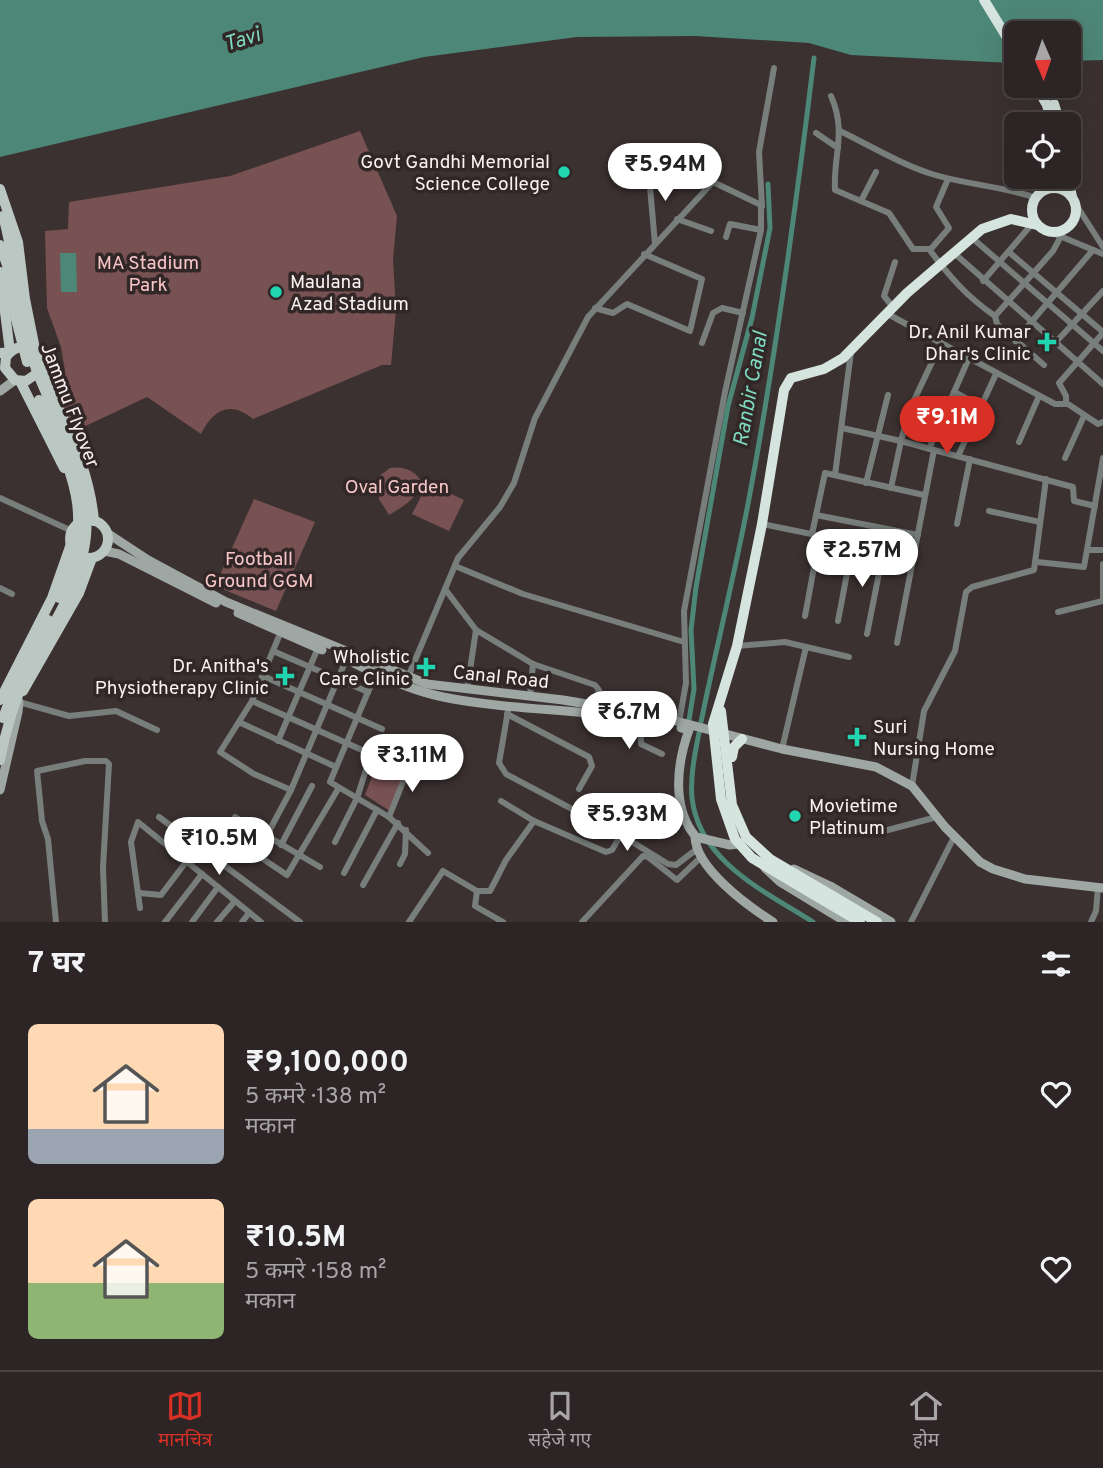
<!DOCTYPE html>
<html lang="hi">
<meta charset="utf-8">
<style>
:root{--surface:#2d2525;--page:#393132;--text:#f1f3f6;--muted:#a7a5a7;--line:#484242;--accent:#d93025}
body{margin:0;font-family:Overpass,"Noto Sans Devanagari",sans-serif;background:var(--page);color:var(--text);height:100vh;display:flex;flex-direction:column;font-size:26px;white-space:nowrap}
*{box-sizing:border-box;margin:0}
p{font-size:23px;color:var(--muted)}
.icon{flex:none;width:38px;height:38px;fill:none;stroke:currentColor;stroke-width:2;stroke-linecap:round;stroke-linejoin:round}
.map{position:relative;height:922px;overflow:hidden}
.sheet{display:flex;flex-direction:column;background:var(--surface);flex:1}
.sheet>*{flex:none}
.needle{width:46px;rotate:178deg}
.fabs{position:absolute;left:1004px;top:21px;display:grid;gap:14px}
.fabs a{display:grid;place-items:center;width:77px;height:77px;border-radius:10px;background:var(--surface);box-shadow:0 7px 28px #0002,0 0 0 2px var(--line);font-size:35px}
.price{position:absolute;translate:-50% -60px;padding:0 16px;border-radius:24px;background:#fff;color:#222;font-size:23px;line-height:46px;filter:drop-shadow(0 2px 4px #0008)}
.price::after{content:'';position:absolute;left:50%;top:42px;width:21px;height:16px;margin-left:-10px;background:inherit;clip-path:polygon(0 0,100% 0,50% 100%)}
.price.active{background:var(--accent);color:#fff}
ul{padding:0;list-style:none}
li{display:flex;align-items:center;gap:21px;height:175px;padding:0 28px}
li span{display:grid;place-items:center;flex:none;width:196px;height:140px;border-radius:10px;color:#555}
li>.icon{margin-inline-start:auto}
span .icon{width:84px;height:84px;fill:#fffc;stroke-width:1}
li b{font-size:30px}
h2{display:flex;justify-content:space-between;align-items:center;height:84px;padding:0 28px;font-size:30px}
.tab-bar{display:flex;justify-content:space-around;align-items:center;height:98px;border-top:2px solid var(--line);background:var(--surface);font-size:19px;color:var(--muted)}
.tab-bar a{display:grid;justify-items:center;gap:4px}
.tab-bar .active{color:var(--accent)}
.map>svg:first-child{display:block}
</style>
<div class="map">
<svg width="1103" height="922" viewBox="0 0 1103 922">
<rect width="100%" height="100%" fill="#3c3131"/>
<g fill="#785152">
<path d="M360,131L397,216L393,259L396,310L391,365H382L253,419C230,400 213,410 201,434L147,397L75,431L49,374L65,371L61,347L47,308L45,231L68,229L69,202L230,176Z"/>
<path d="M390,468C401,466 414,469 420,480C419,498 404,506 389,515L379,499V476Z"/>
<polygon points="428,483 464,500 449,531 412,514"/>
<polygon points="254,499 315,522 276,611 215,586"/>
<polygon points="376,766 409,770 393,813 365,795"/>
</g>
<g fill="#4d8777">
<polygon points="0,0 1103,0 1103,60 1069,61 1069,33 1017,33 1017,63 1011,63 851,55 809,43 695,36 577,37 424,57 0,157"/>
<polygon points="60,253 76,253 77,292 61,292"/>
</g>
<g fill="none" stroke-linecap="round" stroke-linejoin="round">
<g stroke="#4d8777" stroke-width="5">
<polyline points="689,720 694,689 691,630 696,587 728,406 752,318 770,228 768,184"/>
<path d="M701,722C716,649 734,577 748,504C776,356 796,207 814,58"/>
<path d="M699,733C695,753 690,777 692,798C699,862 766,892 813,922"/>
</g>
<g stroke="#787e7c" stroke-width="6">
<path d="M831,96C847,132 833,155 835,190L889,213L913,249H929C949,276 967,297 995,316L1053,251L1060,238"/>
<path d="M840,131C871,146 902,165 935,175C969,185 1002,186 1036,198"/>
<polyline points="816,133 838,148"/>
<polyline points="648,164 655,244"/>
<polyline points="682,169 707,187"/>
<polyline points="861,201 876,172"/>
<polyline points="1075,203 1103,247"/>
<polyline points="762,206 759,152 774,68"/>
<polyline points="677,219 711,231"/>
<polyline points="1050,232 1103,254"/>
<polyline points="726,237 730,224 761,230"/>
<polyline points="971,237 1103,351"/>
<polyline points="930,250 949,228 936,207 948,179"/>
<polyline points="954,253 1103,384"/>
<polyline points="1010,253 1103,332"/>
<polyline points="983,281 1032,224"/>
<polyline points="893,307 884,296 895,262"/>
<polyline points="595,308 613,313 627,304 690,331 702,279 644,254"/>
<polyline points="886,313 941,343 909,411 901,441 934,450 897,643"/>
<polyline points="995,316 997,324 1044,365"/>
<polyline points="1015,341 1093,250"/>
<polyline points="702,343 713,313 722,308 743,313"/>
<polyline points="941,343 1055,404 1068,404 1098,424 1103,422"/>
<polyline points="1055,343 1103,291"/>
<polyline points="954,392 981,406"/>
<polyline points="1066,404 1066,396 1059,383 1103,333"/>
<polyline points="842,428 901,441 891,488"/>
<polyline points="1019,442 1039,396"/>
<polyline points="929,449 969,358"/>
<polyline points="934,450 1073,487 1074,501 1095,506"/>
<polyline points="958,456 996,374"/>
<polyline points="1065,458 1084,416"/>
<polyline points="835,475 851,352"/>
<polyline points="866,483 888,395"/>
<polyline points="0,498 72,531"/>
<polyline points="989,511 1040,522"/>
<polyline points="816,515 918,535"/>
<polyline points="762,524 914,555"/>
<polyline points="957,524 970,459"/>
<polyline points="812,534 825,473 924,495"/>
<polyline points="1088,550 1103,550"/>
<polyline points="1037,562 1084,567 1103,458"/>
<polyline points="455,566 523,594 684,642"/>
<polyline points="0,588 12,594"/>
<polyline points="445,589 476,630 533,664 595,685 599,690 596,706"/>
<polyline points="1103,601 1103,564"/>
<polyline points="1058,612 1103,601"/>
<polyline points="805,616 820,535"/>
<polyline points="838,621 853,542"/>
<polyline points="282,629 252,701 220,752 254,774 291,790"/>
<polyline points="867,634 884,548"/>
<polyline points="737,646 785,642 849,657"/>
<polyline points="273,651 368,692"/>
<polyline points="376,673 330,782 389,817 428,853"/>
<polyline points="263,676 382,729"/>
<polyline points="408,677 458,558 500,507 514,483 535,418 588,317 713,182 761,205 761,230 725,392 684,611 686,683 679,722"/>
<polyline points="467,690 476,630"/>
<polyline points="530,697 533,664"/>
<polyline points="252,701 371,754 442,768"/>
<polyline points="19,702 69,716 116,711 157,730"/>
<polyline points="509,705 499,763 506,774 621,835 668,864 676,865 697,849"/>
<polyline points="507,714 589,757 592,766 579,789"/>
<polyline points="640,719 641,744 662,754"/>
<polyline points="241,723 336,767"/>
<polyline points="278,741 318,648"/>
<polyline points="782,749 806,647"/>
<polyline points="912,786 924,711 955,651 966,592 972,587 1034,570 1046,479"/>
<polyline points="501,801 534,821"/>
<polyline points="159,817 300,922"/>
<polyline points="235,817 320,867"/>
<polyline points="389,817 411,762"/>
<polyline points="884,831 937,817"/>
<polyline points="224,833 287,875 338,789"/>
<polyline points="267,835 291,790 346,660"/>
<polyline points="335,842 357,798 371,754"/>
<polyline points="281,845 312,786"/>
<polyline points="400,864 405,854 406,830"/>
<polyline points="344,873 377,810"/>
<polyline points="363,885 398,823"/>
<polyline points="477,891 475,906 503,922"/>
<polyline points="139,893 161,895 186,862"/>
<polyline points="140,908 131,842 138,822 261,922"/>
<polyline points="56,922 48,839 42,821 37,771 85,761 106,761 109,764 103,867 105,922"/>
<polyline points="165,922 202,874"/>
<polyline points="192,922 218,887"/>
<polyline points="217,922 235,901"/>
<polyline points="242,922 249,913"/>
<polyline points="409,922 443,871 477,891 490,891 506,860 534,821 606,852 612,850 621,835"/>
<polyline points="582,922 643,856 648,857 677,880 701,857"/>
<polyline points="911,922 954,837"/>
<polyline points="1091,922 1096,911 1098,887"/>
</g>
<g stroke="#9ea7a4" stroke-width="9">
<polyline points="0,391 15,380"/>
<polyline points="107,533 148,560 226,602 427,684 563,700 653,715 782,749 876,767 912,786 945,827 980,862 993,869 1025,879 1103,888"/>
<polyline points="104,551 119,554 216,603"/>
<polyline points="238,613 322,650"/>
<path d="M338,656C372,671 407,690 443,697C517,712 594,708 668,725"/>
<path d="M681,728L689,730C677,763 671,808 696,837L730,845L738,844"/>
<polyline points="0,790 18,712 19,702 15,698"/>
<path d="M695,836C695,868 748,906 773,922"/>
<polyline points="765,868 780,882 846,922"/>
<polyline points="794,869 830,886 891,922"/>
</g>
<g stroke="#bbc7c3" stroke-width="10">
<polyline points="0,189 18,242 25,299 36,354"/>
<polyline points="0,245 7,265 11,300"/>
<polyline points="0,272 10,352 0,353"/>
<path d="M39,362L36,374L26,381L15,380L5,368L6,357C15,345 26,344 36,354C57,411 89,460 94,521"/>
<polyline points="20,381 64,468"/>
<circle cx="89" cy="539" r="19"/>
<polyline points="23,691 79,593 92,558"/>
<polyline points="0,700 52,598 71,544"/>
</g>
<g stroke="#d6e4df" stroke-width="10">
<polyline points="984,0 1017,54"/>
<polyline points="1036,86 1047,105 1052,124"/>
<polyline points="1054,104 1060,124"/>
<polyline points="1068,177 1072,197"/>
<circle cx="1054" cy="210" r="22"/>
<polyline points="721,711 732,805 746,837 770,859 877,922"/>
<polyline points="732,757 734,747 742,739"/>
<polyline points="860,922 752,858 735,839 721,799 713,724 737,646 762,524 784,390 791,378 824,369 843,358 907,293 982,229 1011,219 1037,225"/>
</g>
<g stroke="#bbc7c3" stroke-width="10">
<polyline points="11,300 27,362"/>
<path d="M39,400C74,478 96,513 59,598"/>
<polyline points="3,718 22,667 48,620"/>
<path d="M0,760C6,728 15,699 29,669C48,631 74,595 83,554C102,476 41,405 24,331C15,293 14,254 3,216"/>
</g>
</g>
<g fill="#20d5b0" stroke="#322727" stroke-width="2.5">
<circle cx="564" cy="172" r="7"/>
<circle cx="276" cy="292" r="7"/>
<path d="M1043.5 331.5h7v7h7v7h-7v7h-7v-7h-7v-7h7z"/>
<path d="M422.5 656.5h7v7h7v7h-7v7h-7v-7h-7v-7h7z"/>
<path d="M281.5 665.5h7v7h7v7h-7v7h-7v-7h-7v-7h7z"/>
<path d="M853.5 726.5h7v7h7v7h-7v7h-7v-7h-7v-7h7z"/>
<circle cx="795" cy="816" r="7"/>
</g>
<g text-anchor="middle" stroke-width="7" stroke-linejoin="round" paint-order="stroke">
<g font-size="19" fill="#faf2f2" stroke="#322727" text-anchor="end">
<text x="550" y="168">Govt Gandhi Memorial<tspan x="550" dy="22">Science College</tspan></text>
<text x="290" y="288" text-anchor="start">Maulana<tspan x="290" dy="22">Azad Stadium</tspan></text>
<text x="1031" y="338">Dr. Anil Kumar<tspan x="1031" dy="22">Dhar's Clinic</tspan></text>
<text x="410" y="663">Wholistic<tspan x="410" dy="22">Care Clinic</tspan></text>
<text x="269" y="672">Dr. Anitha's<tspan x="269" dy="22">Physiotherapy Clinic</tspan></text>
<text x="873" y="733" text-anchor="start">Suri<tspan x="873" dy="22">Nursing Home</tspan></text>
<text x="809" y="812" text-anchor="start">Movietime<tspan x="809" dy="22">Platinum</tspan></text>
</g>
<g font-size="19" fill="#f9c6c7" stroke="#322727">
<text x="148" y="269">MA Stadium<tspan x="148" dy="22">Park</tspan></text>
<text x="397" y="493">Oval Garden</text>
<text x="259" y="565">Football<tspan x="259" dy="22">Ground GGM</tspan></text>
</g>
<g font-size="19" fill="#faf2f2" stroke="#322727">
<text transform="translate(71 405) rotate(69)" y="7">Jammu Flyover</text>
<text transform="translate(501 676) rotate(6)" y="7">Canal Road</text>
</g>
<g font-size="21" font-style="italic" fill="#7edbc1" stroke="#322727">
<text transform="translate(242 39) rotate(-17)" y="7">Tavi</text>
<text transform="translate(750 389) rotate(-80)" y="7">Ranbir Canal</text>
</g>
</g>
</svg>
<div class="fabs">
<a><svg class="needle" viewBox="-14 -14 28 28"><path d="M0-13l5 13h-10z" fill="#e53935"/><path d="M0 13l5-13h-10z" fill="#a7a5a7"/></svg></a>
<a><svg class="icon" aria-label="locate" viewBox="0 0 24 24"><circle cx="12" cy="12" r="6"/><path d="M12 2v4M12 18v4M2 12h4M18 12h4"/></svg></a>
</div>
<b class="price" style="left:665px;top:203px">₹5.94M</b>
<b class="price active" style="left:947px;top:456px">₹9.1M</b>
<b class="price" style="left:862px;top:589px">₹2.57M</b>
<b class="price" style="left:629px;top:751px">₹6.7M</b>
<b class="price" style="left:412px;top:794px">₹3.11M</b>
<b class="price" style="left:627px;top:853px">₹5.93M</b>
<b class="price" style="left:219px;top:877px">₹10.5M</b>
</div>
<section class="sheet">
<h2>7 घर<svg class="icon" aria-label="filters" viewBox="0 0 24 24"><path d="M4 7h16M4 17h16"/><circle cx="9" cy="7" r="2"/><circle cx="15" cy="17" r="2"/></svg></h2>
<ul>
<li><span style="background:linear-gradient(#ffd9b3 75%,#9aa5b1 0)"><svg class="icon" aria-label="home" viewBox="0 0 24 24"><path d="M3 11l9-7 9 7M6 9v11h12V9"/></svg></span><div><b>₹9,100,000</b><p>5 कमरे · 138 m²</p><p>मकान</p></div><svg class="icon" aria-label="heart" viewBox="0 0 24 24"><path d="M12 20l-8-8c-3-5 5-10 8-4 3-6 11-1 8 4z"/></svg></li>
<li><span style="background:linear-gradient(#ffd9b3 60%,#8fb573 0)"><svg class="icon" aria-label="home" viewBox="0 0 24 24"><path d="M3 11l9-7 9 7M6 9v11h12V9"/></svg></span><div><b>₹10.5M</b><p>5 कमरे · 158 m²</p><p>मकान</p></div><svg class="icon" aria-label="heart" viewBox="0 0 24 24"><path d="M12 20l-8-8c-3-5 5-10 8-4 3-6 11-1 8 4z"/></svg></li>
</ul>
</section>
<nav class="tab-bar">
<a class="active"><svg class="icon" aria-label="map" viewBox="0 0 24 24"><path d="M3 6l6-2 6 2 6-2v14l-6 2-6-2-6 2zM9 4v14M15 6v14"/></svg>मानचित्र</a>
<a><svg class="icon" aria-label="saved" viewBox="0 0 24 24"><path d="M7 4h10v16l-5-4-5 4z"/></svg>सहेजे गए</a>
<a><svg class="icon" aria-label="home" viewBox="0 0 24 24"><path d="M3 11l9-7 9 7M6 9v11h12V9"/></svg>होम</a>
</nav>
